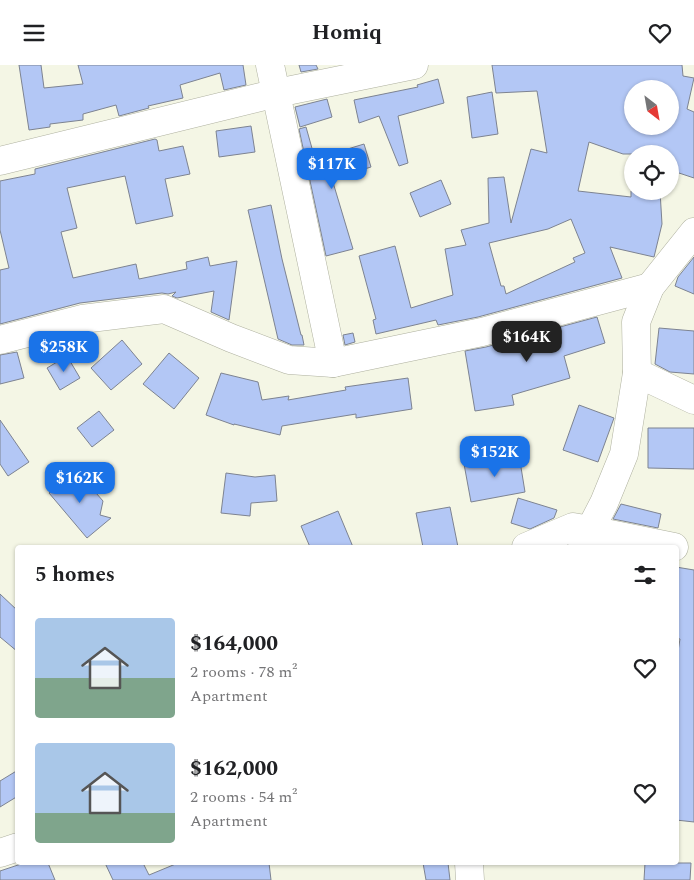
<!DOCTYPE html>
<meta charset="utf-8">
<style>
:root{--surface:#fff;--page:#f6f6f6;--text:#202124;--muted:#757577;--accent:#1a73e8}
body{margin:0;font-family:Spectral,serif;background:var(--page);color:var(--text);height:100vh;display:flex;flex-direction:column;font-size:19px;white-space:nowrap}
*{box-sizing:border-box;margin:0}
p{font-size:16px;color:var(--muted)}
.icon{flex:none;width:28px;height:28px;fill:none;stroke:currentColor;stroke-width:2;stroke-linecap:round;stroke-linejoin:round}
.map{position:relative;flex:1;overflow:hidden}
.sheet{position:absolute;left:15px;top:480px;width:664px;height:320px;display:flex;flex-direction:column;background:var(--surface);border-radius:5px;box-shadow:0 1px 4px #0004}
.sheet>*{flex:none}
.needle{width:32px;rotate:149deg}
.controls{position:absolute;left:624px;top:15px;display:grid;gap:10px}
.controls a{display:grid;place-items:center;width:55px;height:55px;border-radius:50%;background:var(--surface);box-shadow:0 1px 4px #0004;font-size:25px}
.price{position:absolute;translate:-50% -42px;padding:0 11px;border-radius:10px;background:var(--accent);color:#fff;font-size:16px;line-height:32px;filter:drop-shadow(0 1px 2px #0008)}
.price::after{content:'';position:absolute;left:50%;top:30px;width:15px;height:11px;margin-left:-8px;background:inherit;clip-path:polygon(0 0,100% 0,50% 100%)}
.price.current{background:#222;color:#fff}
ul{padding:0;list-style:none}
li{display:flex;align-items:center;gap:15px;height:125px;padding:0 20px}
li span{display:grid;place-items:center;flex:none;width:140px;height:100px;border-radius:5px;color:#555}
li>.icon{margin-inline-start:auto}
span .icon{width:60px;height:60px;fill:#fffc;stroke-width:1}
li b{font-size:21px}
h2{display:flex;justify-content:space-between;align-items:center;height:60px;padding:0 20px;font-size:21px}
header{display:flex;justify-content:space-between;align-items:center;height:65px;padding:0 20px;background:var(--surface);font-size:22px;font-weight:700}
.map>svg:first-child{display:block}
</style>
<header><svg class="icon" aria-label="menu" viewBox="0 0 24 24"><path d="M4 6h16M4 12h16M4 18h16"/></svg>Homiq<svg class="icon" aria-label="heart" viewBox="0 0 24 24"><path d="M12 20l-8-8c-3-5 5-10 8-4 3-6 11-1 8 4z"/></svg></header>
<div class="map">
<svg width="694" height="815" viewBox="0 0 694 815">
<rect width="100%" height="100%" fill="#f4f6e5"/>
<g fill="#b3c7f5" stroke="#7d8391" fill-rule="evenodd">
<polygon points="19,0 41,0 44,23 83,19 78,0 243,0 246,20 224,25 220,8 180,20 183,33 148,41 149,43 119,51 116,40 83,49 83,55 50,59 50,62 29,65"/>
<polygon points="299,0 316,0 318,4 301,7"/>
<path d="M492,0H682L683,11L694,13L687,44L694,47V113L670,105V89H623L589,77L578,126L631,132V126H660L662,159L654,192L610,182L622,213L478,252L438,260L436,255L376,269L373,255L376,254L359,191L395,181L411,243L453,230L445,184L466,180L461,165L489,158L488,113L504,112L511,158L531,84L547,88L537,26L496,28ZM632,24H670V61H632ZM571,154L585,188L573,193L575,197L506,229L504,221H501L489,178L548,164Z"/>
<polygon points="438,14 444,38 398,51 408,98 399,101 379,51 359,58 354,35 418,22 417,20"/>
<polygon points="492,27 498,69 472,73 467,32"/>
<polygon points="327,34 332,52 300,62 295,42"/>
<polygon points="251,61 255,87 219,92 216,66"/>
<polygon points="306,62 315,94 364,79 371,102 332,114 353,184 326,191 299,64"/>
<polygon points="155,74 157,75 159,86 183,81 190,109 165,114 173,151 136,159 125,111 67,123 77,163 61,167 73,213 136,199 139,214 187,204 186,197 208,192 210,201 237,196 229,255 211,247 214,226 177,233 172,231 176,227 168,229 162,228 80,238 0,259 0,205 9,203 0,165 0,116 35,109 35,104"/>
<polygon points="441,115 451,139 420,152 410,128"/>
<polygon points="271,140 282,194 301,270 302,270 304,280 292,280 278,274 248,145"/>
<polygon points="694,192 694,229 675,221 678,212"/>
<polygon points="597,252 605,278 564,291 570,313 512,330 514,340 475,346 465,286 486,282"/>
<polygon points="659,263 694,266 694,309 670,307 655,299"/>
<polygon points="353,268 355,277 345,280 343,270"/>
<polygon points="122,275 142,299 111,325 91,303"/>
<polygon points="17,287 24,313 0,319 0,290"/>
<polygon points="169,288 199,313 174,344 143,319"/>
<polygon points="67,291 80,313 60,325 47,303"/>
<polygon points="221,308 258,317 262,335 289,331 288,335 346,325 345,322 408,313 412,344 356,353 356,349 282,361 280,370 234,359 234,360 206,350"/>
<polygon points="579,340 614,353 598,397 563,385"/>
<polygon points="99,346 114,365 92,382 77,363"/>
<polygon points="0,355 29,397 8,411 0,399"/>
<polygon points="648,363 694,363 694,404 648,403"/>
<polygon points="519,390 525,427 471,437 464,399"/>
<polygon points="76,405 103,436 100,450 111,453 87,473 49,428"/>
<polygon points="226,408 255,412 275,410 277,436 251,438 250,451 221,448"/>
<polygon points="518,433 557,445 554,453 530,464 511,458"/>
<polygon points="621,439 661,449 658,463 613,454"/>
<polygon points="450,442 458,482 423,482 416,448"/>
<polygon points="338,446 353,482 310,482 301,461"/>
<polygon points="676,502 694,505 694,757 676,755 676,598 680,574 676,573"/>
<polygon points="0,529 18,546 18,587 0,572"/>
<polygon points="18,705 18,731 0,742 0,716"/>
<polygon points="24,798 48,798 55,815 0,815 0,806"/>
<polygon points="105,798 143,798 149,810 178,798 269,798 271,815 113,815"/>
<polygon points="423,798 448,798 450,815 426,815"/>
<polygon points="645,798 691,798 690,815 644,815"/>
</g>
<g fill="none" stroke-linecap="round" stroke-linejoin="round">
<g stroke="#aeb09f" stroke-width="29">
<g id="minor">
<polyline points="270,0 333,298"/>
<polyline points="0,96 277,28 414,0"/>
<polyline points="0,275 82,254 164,244 231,273 289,295 333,298 482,267 650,222"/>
<polyline points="637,308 694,335"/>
<polyline points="526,482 573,462 590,465 674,482"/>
<polyline points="582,482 590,465 604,438 624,389 637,308 636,257 650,222 694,167"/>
<polyline points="0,788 18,782"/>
<polyline points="469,798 470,815"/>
</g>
</g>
<use href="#minor" stroke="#fff" stroke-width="28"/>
</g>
</svg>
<div class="controls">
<a><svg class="needle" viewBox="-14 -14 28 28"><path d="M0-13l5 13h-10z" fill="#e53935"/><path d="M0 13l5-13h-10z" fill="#757577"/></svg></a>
<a><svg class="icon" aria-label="locate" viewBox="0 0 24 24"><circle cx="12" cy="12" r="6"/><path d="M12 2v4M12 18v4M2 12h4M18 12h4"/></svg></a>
</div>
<b class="price" style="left:332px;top:125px">$117K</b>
<b class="price current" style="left:527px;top:298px">$164K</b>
<b class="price" style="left:64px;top:308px">$258K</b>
<b class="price" style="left:495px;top:413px">$152K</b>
<b class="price" style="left:80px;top:439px">$162K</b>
<section class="sheet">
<h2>5 homes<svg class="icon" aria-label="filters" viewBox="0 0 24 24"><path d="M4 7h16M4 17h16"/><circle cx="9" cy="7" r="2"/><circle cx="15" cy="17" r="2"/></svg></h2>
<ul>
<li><span style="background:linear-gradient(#a9c7e8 60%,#7fa58c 0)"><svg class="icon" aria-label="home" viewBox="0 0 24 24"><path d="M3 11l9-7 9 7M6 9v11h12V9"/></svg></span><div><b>$164,000</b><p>2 rooms · 78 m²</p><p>Apartment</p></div><svg class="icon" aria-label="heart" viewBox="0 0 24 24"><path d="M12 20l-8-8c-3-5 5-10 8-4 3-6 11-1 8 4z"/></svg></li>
<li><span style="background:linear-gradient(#a9c7e8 70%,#7fa58c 0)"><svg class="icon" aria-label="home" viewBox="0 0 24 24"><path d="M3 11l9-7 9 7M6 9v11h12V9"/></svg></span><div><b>$162,000</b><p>2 rooms · 54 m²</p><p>Apartment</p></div><svg class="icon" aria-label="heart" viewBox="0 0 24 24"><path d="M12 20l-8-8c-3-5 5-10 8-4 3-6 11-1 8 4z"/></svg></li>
</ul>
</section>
</div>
